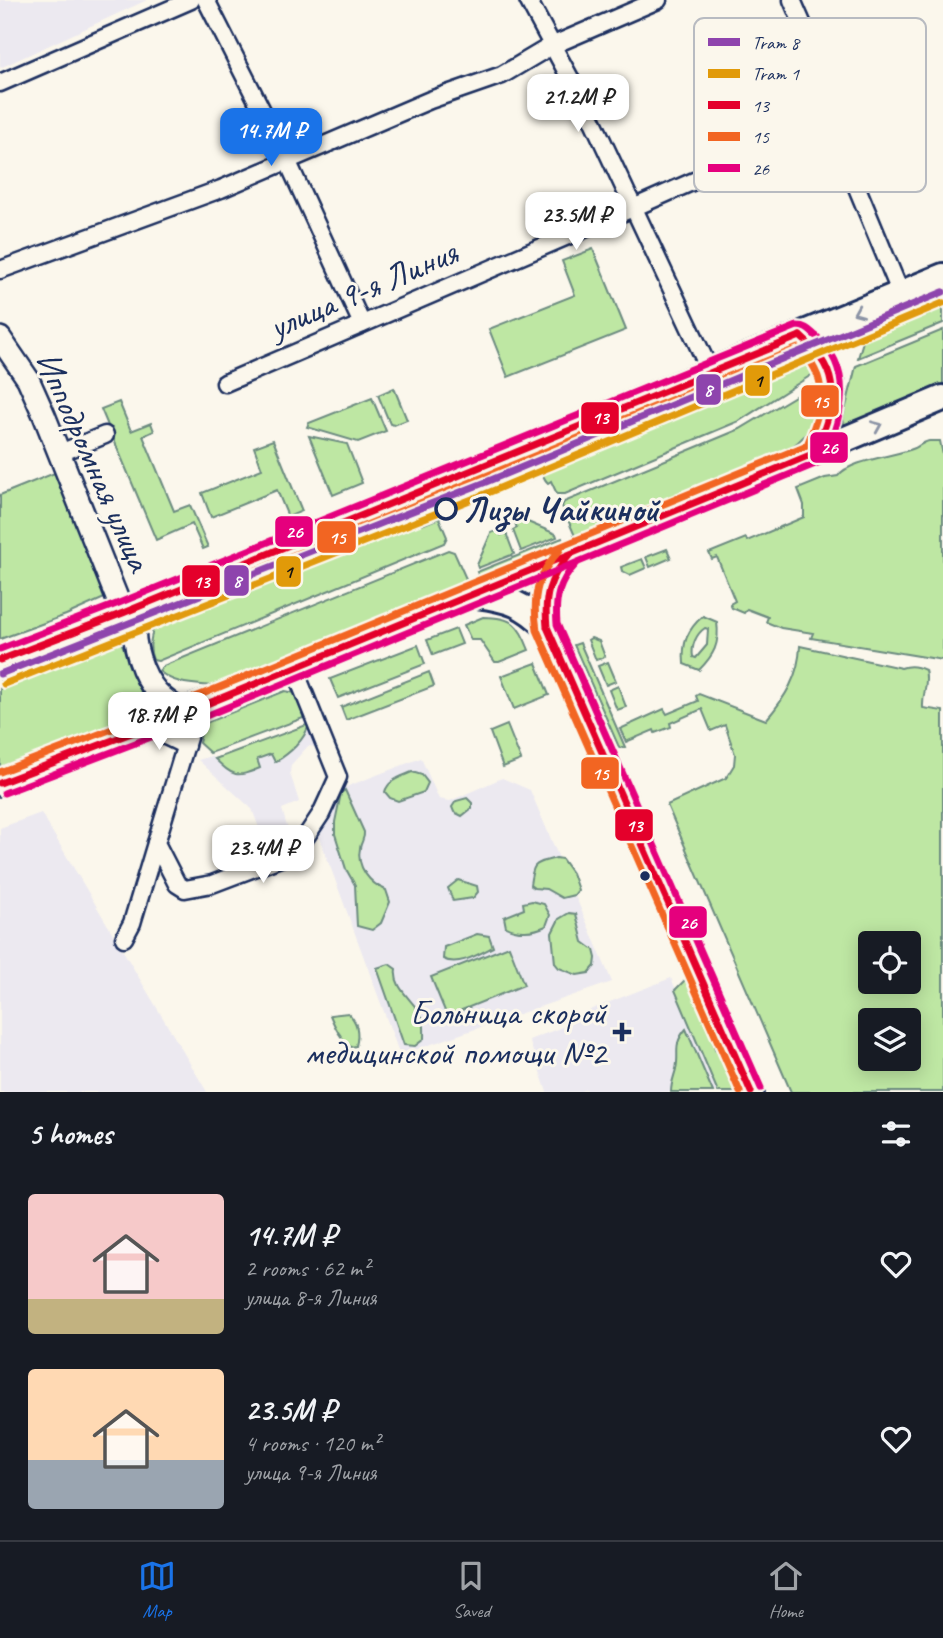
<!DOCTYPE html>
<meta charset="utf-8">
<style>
:root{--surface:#171b24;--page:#242831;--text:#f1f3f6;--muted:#9ea1a6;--line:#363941;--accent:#1a73e8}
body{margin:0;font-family:Caveat,sans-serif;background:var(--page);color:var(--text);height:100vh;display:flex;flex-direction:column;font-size:26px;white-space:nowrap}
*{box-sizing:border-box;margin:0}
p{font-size:23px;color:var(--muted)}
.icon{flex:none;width:38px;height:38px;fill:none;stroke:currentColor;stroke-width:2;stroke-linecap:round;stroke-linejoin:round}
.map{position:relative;height:1092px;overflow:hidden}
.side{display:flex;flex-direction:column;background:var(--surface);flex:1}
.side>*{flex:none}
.buttons{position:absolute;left:858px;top:931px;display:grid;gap:14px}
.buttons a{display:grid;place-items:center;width:63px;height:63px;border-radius:7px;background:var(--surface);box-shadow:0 4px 18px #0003;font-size:35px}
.price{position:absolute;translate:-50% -60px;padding:0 16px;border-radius:14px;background:#fff;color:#222;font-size:23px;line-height:46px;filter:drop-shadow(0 2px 4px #0008)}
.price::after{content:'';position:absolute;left:50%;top:42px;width:21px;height:16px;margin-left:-10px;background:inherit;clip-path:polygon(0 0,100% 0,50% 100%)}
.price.current{background:var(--accent);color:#fff}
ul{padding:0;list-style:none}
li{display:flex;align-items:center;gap:21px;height:175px;padding:0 28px}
li span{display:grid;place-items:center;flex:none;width:196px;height:140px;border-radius:7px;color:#555}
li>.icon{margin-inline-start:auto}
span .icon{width:84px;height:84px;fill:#fffc;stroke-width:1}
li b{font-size:30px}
h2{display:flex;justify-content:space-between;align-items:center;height:84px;padding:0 28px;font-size:30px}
.tab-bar{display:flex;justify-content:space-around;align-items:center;height:98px;border-top:2px solid var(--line);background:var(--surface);font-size:19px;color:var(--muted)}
.tab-bar a{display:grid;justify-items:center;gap:4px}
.tab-bar .current{color:var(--accent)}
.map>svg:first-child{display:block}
</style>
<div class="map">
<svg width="943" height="1092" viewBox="0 0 943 1092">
<rect width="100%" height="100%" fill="#fbf7ec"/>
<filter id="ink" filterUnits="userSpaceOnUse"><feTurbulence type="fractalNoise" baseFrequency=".0143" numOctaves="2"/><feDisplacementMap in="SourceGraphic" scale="14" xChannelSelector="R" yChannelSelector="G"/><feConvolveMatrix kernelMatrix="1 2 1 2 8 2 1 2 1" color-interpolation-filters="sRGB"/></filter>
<g filter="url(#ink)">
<g fill="#ece9f0">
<polygon points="0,0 147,0 0,68"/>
<polygon points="309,724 317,747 308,746 291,765 290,773 299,802 282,809 289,834 275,841 272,832 262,836 252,809 198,760 211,756 215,759"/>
<polygon points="421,758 439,799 450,801 502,778 530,790 612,982 400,1055 317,831 338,790"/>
<polygon points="41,813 207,1092 0,1092 0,828"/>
<polygon points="671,978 720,1092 588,1092 586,1089 580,1092 547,1092 529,1040 570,1024 592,1009"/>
</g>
<g fill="#bee7a3" stroke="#6c8b80" stroke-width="2" fill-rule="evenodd">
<polygon points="593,249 626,330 508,377 489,329 575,295 562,261"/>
<polygon points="943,289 943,323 858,358 864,338 865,322"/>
<polygon points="943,330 943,387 851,426 844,424 843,419 856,366"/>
<path d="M794,357L806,360L813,374L739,421L565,494H557L551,481L548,483C542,477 541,470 543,463Z"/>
<path d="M817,383C826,411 812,433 790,448L579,538L575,536L562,506L564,502L740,429Z"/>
<polygon points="394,388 407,420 394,425 390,424 378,395"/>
<polygon points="372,398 386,431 358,442 307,427 309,423"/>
<polygon points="119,402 131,431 151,423 154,431 143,436 174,511 190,505 208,547 203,549 192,524 156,540 101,409"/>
<polygon points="309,436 347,444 362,483 333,495"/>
<polygon points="273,440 302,511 288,517 277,490 211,517 202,493 262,469 254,447"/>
<path d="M929,441H940L943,455V660L811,638L813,633L781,628L766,622L768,617L747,609L744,613L732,608L730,604L735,601L717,557L712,559L709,553L746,538L747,541L804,517V505L798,489L825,478L838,476C849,460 896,456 915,448C920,445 924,442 929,441Z"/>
<polygon points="57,472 109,596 66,615 0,639 0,495"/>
<path d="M417,515L422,525L439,518L447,537L444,543L158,661L153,660C146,643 154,625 162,609L183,600L197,602Z"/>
<polygon points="523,520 556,534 557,537 521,551 513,530 517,528 515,523"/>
<polygon points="499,530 501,535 506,533 514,554 478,568 477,565 491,533"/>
<polygon points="562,538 564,544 480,578 477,572"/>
<polygon points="667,549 671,558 650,567 646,557"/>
<path d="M448,550L454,552L467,581L214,686C193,684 175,685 159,671L163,666Z"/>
<polygon points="642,559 646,568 630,575 622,571 621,567"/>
<path d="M703,616L717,622C720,644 714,655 699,670L684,664C682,643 687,630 703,616ZM705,628L708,629L707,645L696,658L693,657C691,646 696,634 705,628Z"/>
<path d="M483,617C513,617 519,624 529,650L499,662H495L480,640H471L464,625Z"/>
<polygon points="107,628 120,639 149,712 0,767 0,669"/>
<polygon points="456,629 462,644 433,655 427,640"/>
<polygon points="591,638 599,641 605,657 596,660 588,640"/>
<polygon points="580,643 625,747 620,748 618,745 574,645"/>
<polygon points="418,645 425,664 338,698 330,679"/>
<path d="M800,646L901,668C909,665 917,666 925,670C929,685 922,693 923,708L943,711V1092H791L667,805L726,778L734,765L735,754L725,725L711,731L702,709L670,723L671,727L655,733L654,730L626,742L620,729L664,709L667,714L698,701L696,696L699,694L766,720C785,698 799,676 800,646ZM870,943H908V982H870ZM870,1020H908V1059H870Z"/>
<polygon points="608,662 616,681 606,685 598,666"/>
<polygon points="536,663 549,695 514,709 501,676"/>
<polygon points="429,672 434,686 346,720 341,707"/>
<polygon points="618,686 626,707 617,710 609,690"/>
<polygon points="285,691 295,693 306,717 210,753 199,743 202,729 208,722"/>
<path d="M309,724C305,740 289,754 275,762L271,754L257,759L260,768C236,778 234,777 215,759Z"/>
<polygon points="507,725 521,760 503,767 490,732"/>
<path d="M412,772L422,775L428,783L424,792L398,801L390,798L385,792C388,780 401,777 412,772Z"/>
<path d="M345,790L364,832C365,839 361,841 360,848C356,867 370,884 386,890L390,902L381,923L372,930L357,926L355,885L346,869L335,834V822L341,793Z"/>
<polygon points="467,798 472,803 472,808 462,816 454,812 452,807 456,801"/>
<path d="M556,858L562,859L572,873L578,890L574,895L562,898L546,889L534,888L530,885C533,862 534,864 556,858Z"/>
<polygon points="458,880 477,886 478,892 473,898 453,901 448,888"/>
<path d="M532,901L544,904L550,915L546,926C533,932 518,933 506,927L504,917L524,909L523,903Z"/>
<polygon points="569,913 576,914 583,942 594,950 596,958 595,966 589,973 577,975 559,968 555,963 552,933 559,919"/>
<path d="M477,934L489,936L493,947C479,954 458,967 443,959L444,947Z"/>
<polygon points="509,946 524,985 447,1016 431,977"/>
<path d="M389,964L396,969C393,989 414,1000 422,1017C425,1023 424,1031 424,1039L415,1046L404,1045L377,968Z"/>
<polygon points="686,979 705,1015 715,1049 729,1070 737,1092 718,1092 675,990"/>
<path d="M348,1013C358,1022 359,1034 356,1046L350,1047C340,1038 335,1027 330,1015Z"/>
<path d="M686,1029L713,1092H671C671,1083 674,1077 676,1069C680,1053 672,1045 686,1029Z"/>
</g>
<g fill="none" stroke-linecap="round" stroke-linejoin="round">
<g stroke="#1b2f5e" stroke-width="21">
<g id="minor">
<polyline points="206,0 287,160 362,324"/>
<polyline points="528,0 592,119 711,373"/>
<polyline points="792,0 843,117"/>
<polyline points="0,83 191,0"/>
<polyline points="841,149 901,294"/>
<polyline points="0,270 221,189 430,100 502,75 551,46 658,0"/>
<polyline points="225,383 633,208 911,85"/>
<polyline points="60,453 105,435"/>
<polyline points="197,708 156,843 177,884 185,889 212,884 288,855 307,835 321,814 338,777 294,668"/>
<polyline points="147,727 186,746"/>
<polyline points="124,938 132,923 156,843"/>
</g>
</g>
<g stroke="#1b2f5e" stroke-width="26">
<g id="secondary">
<polyline points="0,338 28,379 44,415 123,613"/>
<path d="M152,601L135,622C132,644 142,675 157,692C165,701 175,707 185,713"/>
</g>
</g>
<g stroke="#1b2f5e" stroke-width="30">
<g id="primary">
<path d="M800,336C847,371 834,407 815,453"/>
<path d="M567,557C544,581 543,595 547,627L751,1092"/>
<path d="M477,595C509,599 524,604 547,627"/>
<polyline points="0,660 123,613 943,276"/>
<path d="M0,783C317,662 630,530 943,398"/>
</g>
</g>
<use href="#minor" stroke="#fbf7ec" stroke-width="16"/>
<use href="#secondary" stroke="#fbf7ec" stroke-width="21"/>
<use href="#primary" stroke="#fbf7ec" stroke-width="24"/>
<g stroke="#fbf7ec" stroke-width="12">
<g id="bus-1">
<path d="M800,336C845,375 835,403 815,453"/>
<path d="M568,557C548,579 544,598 547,627L751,1092"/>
<polyline points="0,660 123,613 800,336"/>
<polyline points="0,783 197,708 815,453"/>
</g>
</g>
<g stroke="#fbf7ec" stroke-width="12">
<g id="bus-2">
<path d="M560,550C537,574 532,597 537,630L740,1092"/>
<path d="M0,772L193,698L807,445C822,407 832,379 798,348L127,623L4,670"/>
</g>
</g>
<g stroke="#fbf7ec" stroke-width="12">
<g id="bus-3">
<path d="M576,564C558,583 555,599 557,624L761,1088"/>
<path d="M0,649L119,603L797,326C806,326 809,330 816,336C846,362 846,397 834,432C831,443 828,455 820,462L201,718L4,793"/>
</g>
</g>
<use href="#bus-1" stroke="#e4002b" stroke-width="7"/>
<use href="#bus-2" stroke="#f26522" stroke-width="7"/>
<use href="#bus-3" stroke="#e5007d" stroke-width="7"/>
<g stroke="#fbf7ec" stroke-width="12">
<polyline id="tram-1" points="0,674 486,482 943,292"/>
</g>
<g stroke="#fbf7ec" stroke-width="12">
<polyline id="tram-2" points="4,684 490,492 943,303"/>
</g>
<use href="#tram-1" stroke="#8e44ad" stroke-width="7"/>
<use href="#tram-2" stroke="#e19a09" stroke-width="7"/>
</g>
<defs><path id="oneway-chevron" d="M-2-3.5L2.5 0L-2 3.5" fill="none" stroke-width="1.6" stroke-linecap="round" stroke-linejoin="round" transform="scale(1.75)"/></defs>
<g stroke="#8b93a5">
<use href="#oneway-chevron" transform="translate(858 312) rotate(157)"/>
<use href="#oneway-chevron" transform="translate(877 426) rotate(-23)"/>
</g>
</g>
<circle fill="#fbf7ec" stroke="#1b2f5e" stroke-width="3.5" cx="446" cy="509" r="10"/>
<g fill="#1b2f5e" stroke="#fbf7ec" stroke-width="2.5">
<circle cx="645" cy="876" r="6"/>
<path d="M618.5 1021.5h7v7h7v7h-7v7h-7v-7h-7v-7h7z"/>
</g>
<g text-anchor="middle" stroke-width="6" stroke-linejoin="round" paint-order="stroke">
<g font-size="35" fill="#1b2f5e" stroke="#fbf7ec">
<text transform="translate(363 289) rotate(-23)" y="12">улица 9-я Линия</text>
<text transform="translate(94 461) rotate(66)" y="12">Ипподромная улица</text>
</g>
<g font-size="35" font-weight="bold" fill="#1b2f5e" stroke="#fbf7ec" text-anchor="start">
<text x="463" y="521">Лизы Чайкиной</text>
</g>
<g font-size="35" fill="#1b2f5e" stroke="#fbf7ec" text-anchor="end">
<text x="606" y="1024">Больница скорой<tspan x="606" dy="40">медицинской помощи №2</tspan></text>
</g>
</g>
<rect x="694" y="18" width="232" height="174" rx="10" fill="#fbf7ec" stroke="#b8bbc1" stroke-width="2"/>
<rect x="708" y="38" width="32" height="8" fill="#8e44ad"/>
<rect x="708" y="69" width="32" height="9" fill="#e19a09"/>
<rect x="708" y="101" width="32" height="8" fill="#e4002b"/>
<rect x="708" y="132" width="32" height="9" fill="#f26522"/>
<rect x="708" y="164" width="32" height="8" fill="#e5007d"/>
<g font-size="19" fill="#1b2f5e">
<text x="752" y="49">Tram 8</text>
<text x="752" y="80">Tram 1</text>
<text x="752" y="112">13</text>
<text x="752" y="143">15</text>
<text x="752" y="175">26</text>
</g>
<g stroke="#fbf7ec" stroke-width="2.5">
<rect x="744" y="364" width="27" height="33" rx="7" fill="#e19a09"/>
<rect x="695" y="373" width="27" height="33" rx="7" fill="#8e44ad"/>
<rect x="800" y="384" width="40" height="34" rx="7" fill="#f26522"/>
<rect x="580" y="401" width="40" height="34" rx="7" fill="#e4002b"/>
<rect x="809" y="431" width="40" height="33" rx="7" fill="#e5007d"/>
<rect x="274" y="515" width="40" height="33" rx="7" fill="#e5007d"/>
<rect x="316" y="520" width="41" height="34" rx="7" fill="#f26522"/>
<rect x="275" y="555" width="27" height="33" rx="7" fill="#e19a09"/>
<rect x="223" y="564" width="27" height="33" rx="7" fill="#8e44ad"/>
<rect x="181" y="564" width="40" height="34" rx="7" fill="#e4002b"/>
<rect x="580" y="756" width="40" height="34" rx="7" fill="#f26522"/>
<rect x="614" y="808" width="40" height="34" rx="7" fill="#e4002b"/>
<rect x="668" y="905" width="40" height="34" rx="7" fill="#e5007d"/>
</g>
<g font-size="19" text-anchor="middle" font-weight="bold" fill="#fff">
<text x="708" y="396">8</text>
<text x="820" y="408">15</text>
<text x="600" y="424">13</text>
<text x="829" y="454">26</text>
<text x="294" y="538">26</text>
<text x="337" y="544">15</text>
<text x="237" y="587">8</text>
<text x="201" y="588">13</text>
<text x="600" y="780">15</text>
<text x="634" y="832">13</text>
<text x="688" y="929">26</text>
</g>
<g font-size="19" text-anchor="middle" font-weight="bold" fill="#111">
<text x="758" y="387">1</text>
<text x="288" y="578">1</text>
</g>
</svg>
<div class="buttons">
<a><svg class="icon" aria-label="locate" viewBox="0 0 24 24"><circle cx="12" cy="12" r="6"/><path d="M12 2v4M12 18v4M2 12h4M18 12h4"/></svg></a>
<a><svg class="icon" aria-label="layers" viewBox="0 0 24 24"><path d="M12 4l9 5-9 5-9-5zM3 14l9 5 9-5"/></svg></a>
</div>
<b class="price" style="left:578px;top:134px">21.2M ₽</b>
<b class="price current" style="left:271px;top:168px">14.7M ₽</b>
<b class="price" style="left:576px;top:252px">23.5M ₽</b>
<b class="price" style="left:159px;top:752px">18.7M ₽</b>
<b class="price" style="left:263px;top:885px">23.4M ₽</b>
</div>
<section class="side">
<h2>5 homes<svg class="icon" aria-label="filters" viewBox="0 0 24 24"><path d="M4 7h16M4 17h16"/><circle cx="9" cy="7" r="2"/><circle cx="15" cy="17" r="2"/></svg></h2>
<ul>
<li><span style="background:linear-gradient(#f6c9c9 75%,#c2b280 0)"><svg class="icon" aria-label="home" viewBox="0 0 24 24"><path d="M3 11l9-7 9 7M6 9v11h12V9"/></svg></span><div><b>14.7M ₽</b><p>2 rooms · 62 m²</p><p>улица 8-я Линия</p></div><svg class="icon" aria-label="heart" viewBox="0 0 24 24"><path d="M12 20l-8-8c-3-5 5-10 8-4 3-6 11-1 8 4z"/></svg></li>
<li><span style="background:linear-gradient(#ffd9b3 65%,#9aa5b1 0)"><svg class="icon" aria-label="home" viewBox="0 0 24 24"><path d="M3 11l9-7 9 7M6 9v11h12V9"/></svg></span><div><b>23.5M ₽</b><p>4 rooms · 120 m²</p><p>улица 9-я Линия</p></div><svg class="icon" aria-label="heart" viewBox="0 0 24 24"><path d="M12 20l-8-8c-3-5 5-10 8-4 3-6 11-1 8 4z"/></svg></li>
</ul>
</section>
<nav class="tab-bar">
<a class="current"><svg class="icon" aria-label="map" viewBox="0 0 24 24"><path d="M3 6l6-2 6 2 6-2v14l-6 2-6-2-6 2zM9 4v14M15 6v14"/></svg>Map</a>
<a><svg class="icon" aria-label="saved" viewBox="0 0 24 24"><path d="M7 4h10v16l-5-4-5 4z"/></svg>Saved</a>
<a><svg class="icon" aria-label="home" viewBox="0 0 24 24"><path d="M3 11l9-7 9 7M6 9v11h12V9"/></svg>Home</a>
</nav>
